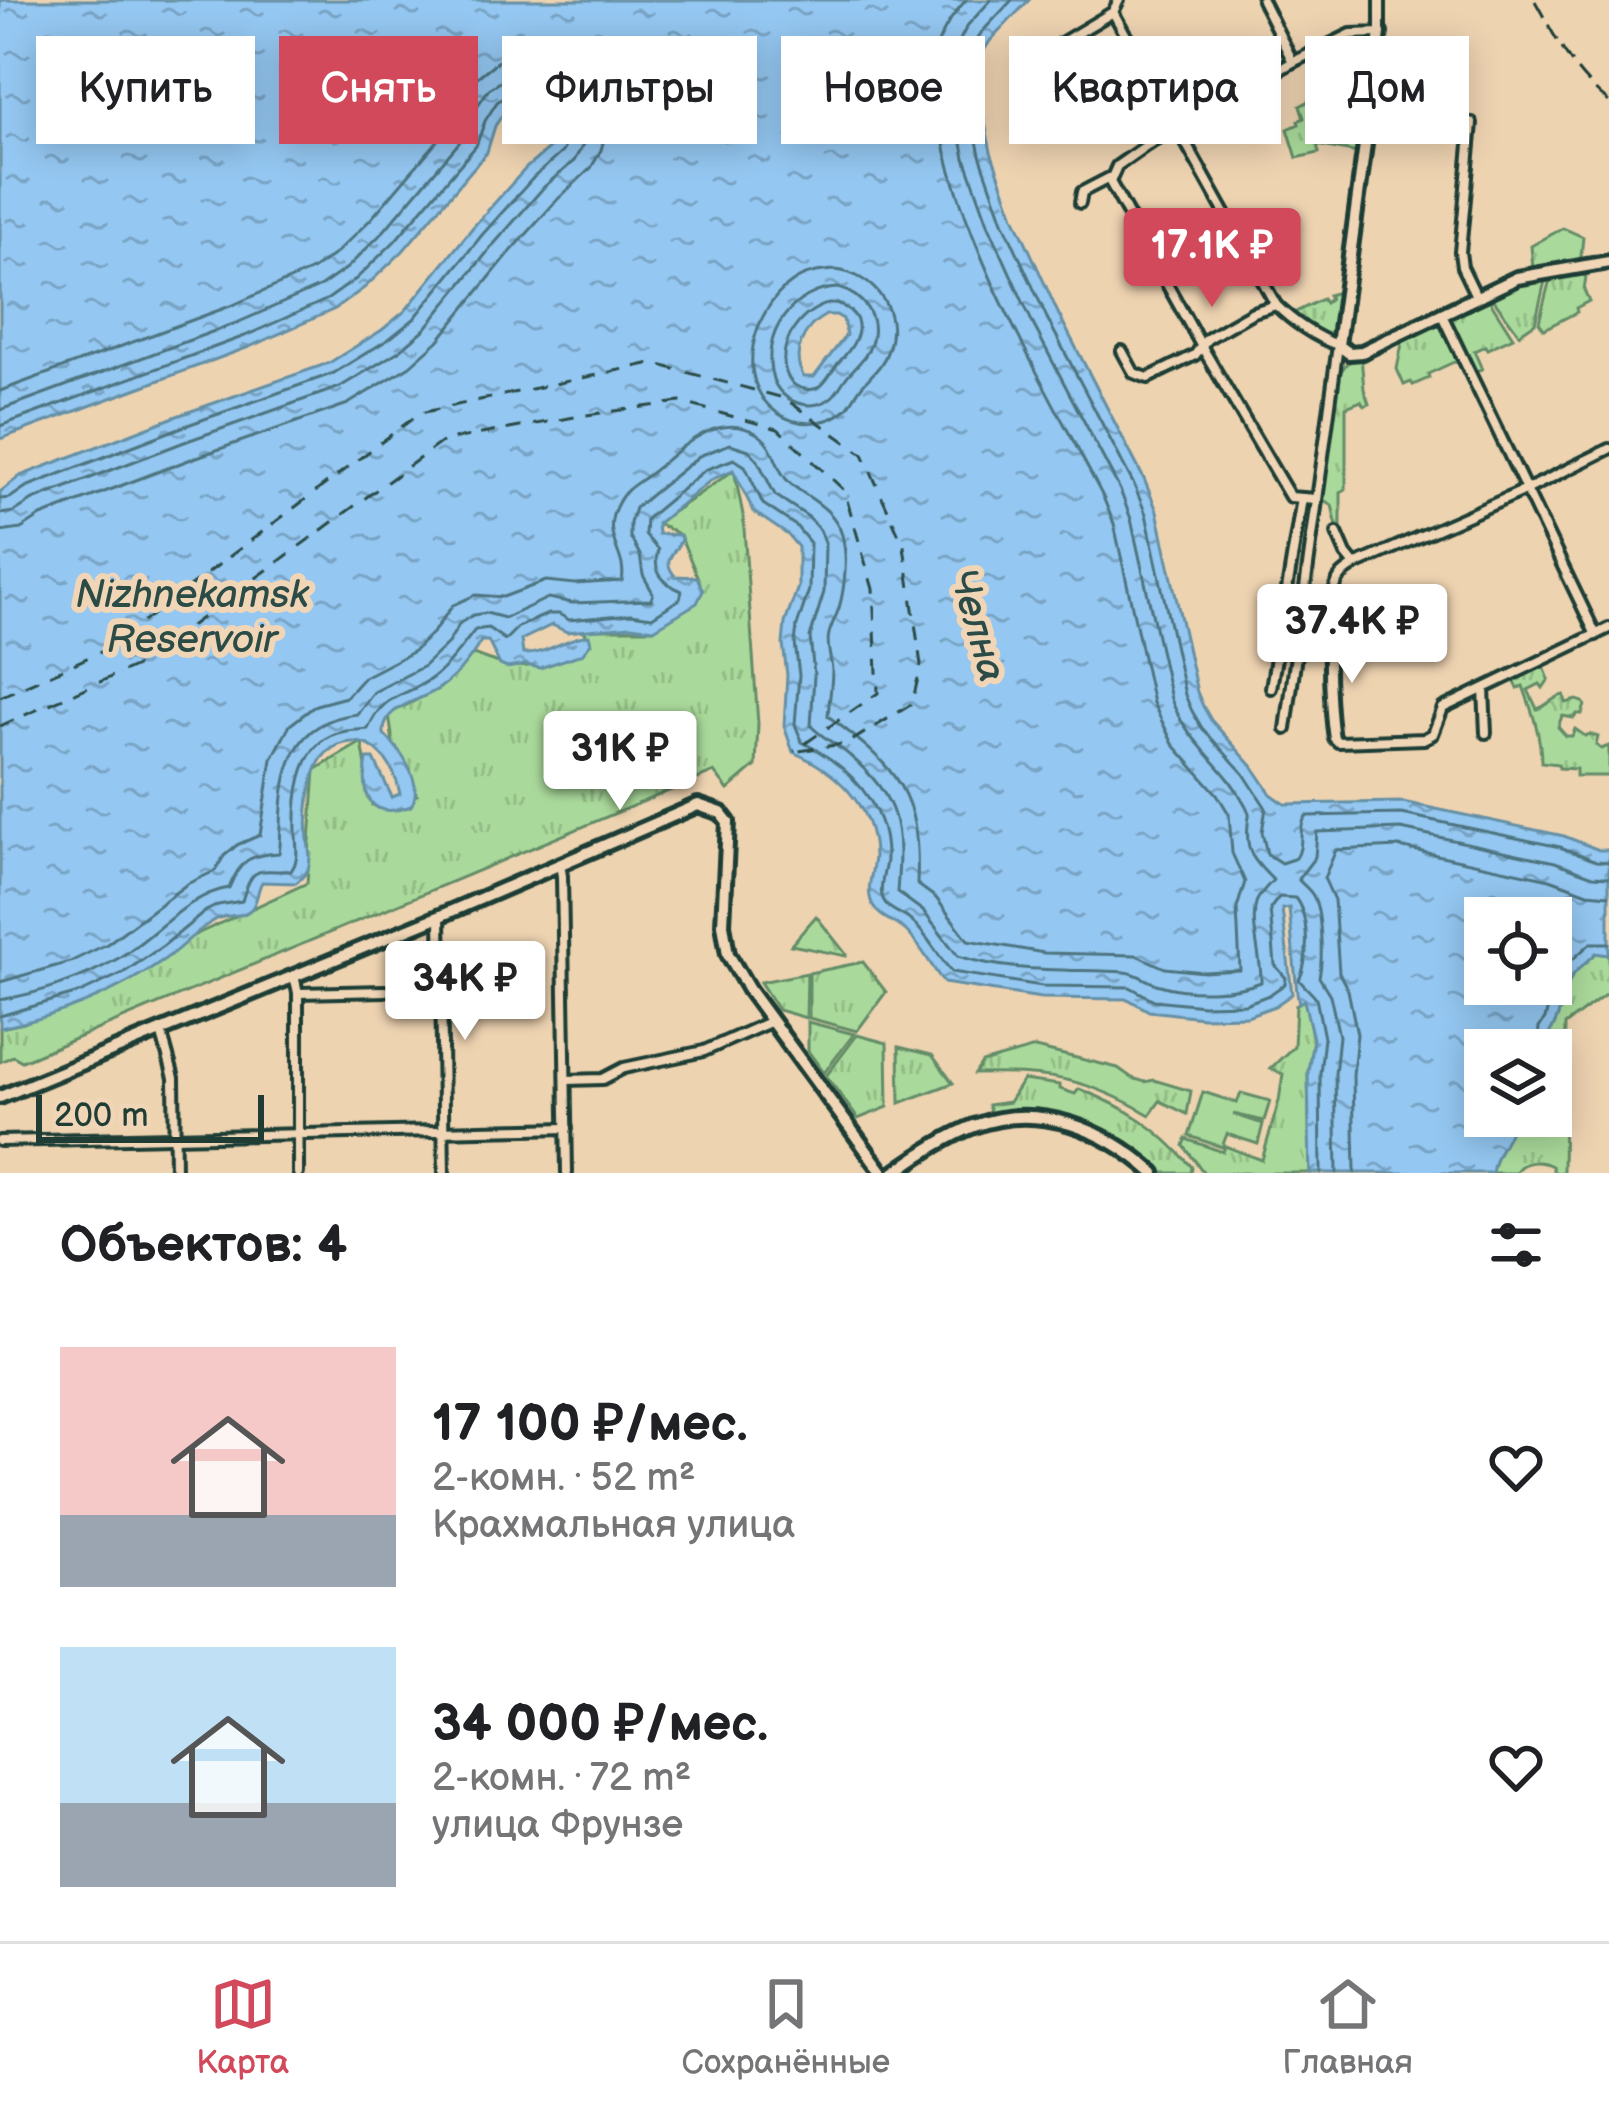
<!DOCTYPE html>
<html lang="ru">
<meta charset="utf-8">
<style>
:root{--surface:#fff;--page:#f6f6f6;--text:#202124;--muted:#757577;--line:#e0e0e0;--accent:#d1495b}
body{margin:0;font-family:"Balsamiq Sans",sans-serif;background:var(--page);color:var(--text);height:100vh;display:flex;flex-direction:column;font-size:45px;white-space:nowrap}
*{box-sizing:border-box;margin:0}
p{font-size:39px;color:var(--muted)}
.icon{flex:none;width:66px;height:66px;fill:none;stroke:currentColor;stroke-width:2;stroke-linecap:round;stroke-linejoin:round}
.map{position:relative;height:1173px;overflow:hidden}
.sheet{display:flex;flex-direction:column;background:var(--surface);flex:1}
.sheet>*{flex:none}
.hud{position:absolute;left:36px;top:36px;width:1539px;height:108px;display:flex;gap:24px}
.controls{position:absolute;left:1464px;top:897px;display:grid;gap:24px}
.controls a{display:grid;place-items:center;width:108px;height:108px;border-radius:0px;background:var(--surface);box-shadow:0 6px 30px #0003;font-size:60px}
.scale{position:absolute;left:36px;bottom:30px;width:228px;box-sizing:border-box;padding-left:12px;border:6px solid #1f3d34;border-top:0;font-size:33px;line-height:42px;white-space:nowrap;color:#1f3d34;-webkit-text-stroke:9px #f0d6b7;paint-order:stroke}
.price{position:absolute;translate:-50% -102px;padding:0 27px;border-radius:12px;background:#fff;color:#222;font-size:39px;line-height:78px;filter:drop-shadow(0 3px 6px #0008)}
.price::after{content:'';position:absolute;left:50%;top:72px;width:36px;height:27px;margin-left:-18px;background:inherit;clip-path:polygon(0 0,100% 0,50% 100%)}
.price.selected{background:var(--accent);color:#fff}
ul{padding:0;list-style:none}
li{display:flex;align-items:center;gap:36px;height:300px;padding:0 60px}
li span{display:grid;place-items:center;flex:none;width:336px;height:240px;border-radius:0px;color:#555}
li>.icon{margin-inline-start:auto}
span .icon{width:144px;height:144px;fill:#fffc;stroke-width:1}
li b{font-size:51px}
h2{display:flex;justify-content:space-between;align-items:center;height:144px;padding:0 60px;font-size:51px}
.pill{padding:0 42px;border-radius:0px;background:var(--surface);box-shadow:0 6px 30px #0003;font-size:42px;line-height:108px}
.pill.selected{background:var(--accent);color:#fff}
.tab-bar{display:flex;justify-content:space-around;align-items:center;height:168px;border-top:3px solid var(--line);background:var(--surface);font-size:33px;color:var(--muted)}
.tab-bar a{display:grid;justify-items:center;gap:6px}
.tab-bar .selected{color:var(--accent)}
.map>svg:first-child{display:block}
</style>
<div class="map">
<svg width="1609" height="1173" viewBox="0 0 1609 1173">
<defs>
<pattern id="grass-tufts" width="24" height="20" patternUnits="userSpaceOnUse" patternTransform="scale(3)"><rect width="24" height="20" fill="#aada9b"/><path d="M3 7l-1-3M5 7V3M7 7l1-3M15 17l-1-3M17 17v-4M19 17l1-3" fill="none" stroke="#92bc86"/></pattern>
<pattern id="water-ripples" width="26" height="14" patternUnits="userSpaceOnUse" patternTransform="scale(3)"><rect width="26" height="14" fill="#94c7f1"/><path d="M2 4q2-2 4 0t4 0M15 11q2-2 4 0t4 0" fill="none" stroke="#78a3c4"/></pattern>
</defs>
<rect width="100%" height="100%" fill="#eed3b1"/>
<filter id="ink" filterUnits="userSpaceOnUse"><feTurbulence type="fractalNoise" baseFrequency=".00833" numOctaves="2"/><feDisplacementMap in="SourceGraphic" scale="24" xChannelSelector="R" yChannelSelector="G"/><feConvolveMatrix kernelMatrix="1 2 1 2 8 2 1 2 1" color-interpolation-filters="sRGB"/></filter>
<g filter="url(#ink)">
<g fill="url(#grass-tufts)" stroke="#648c68" stroke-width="3">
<polygon points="1345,87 1348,96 1360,93 1363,89 1368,90 1358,153 1317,145 1319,153 1297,158 1288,129 1299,124 1298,121 1304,118 1300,106 1328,91 1335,92"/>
<polygon points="1563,228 1583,237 1581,257 1577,262 1537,271 1533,269 1531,246"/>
<polygon points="1342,254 1345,254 1334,334 1329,338 1292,314 1322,299 1325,303 1330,299 1328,295 1338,292"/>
<polygon points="1580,272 1586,277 1584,290 1589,301 1576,308 1577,312 1544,329 1539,322 1549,283 1554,278"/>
<polygon points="1539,279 1545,281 1535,323 1519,334 1494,300 1495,294 1519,283"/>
<polygon points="1484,299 1490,301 1513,337 1487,349 1485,346 1474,351 1482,369 1476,371 1452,320 1458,311"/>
<polygon points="1437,323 1442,324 1468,374 1467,376 1461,363 1454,362 1428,374 1429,378 1413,385 1411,382 1404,385 1397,369 1403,339"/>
<path d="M1361,357L1364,389L1369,404L1364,406L1361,401L1346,407V489L1341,492V528L1352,555C1339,542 1336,522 1332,505L1320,498L1335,380L1347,363Z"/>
<path d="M734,470L743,515L758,724L756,766L728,790L714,772L22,1061L13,1056L0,1062V1028L24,1023L195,935L307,883L315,770L362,742L372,805L417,795L393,743L389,714L440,688L473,654C529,677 539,665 591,643L583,629H654L700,583L680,535L657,523Z"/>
<path d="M1543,665L1549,679L1543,688L1540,684L1528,690L1537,709C1548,706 1552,697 1564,695L1566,703L1577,700L1583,702L1585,705L1582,714H1577L1574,718L1562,716L1558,727L1566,736H1572L1575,729L1585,736L1590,734L1598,737L1596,745L1601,749L1609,746V776H1576V769L1559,768L1558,764L1541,762C1541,735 1532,711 1523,686L1518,688L1513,679Z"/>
<polygon points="816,916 846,954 846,956 791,945"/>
<path d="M1596,953L1609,955V992L1565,1025L1563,1173H1554L1552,1166C1539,1160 1522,1160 1515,1173H1492C1494,1152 1512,1135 1512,1116H1551V1104L1558,1103V1098H1551V1050H1547L1551,1039L1549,1032C1562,1017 1561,992 1573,975C1579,966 1589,961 1596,953Z"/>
<polygon points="863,962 886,992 857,1031 809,1018 809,973"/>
<polygon points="807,973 806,1018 778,1010 760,982"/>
<polygon points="1304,999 1313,1039 1308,1072 1310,1173 1204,1173 1184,1146 1186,1139 1223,1152 1225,1146 1262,1160 1279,1101 1283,1074 1270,1069 1294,1046 1296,1005"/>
<polygon points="808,1022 854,1034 824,1073 808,1051"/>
<polygon points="857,1035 887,1043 888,1107 858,1119 826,1076"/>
<polygon points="899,1047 932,1055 953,1083 900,1103"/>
<path d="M1035,1048L1118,1068L1132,1078L1145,1082L1154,1080L1191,1091L1187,1114L1160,1101L1150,1115C1087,1078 1047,1072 975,1074L982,1063Z"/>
<path d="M1023,1080L1060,1085V1089L1075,1094L1079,1089C1127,1107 1158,1128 1192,1167L1191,1173H1156L1119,1142L1018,1114L991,1115L988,1105L1009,1102Z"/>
</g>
<polygon fill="#aada9b" stroke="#648c68" stroke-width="3" points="1203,1092 1237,1103 1241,1093 1270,1101 1264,1121 1233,1114 1263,1124 1258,1144 1227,1134 1222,1147 1189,1136"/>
<path fill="url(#water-ripples)" stroke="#6590a5" stroke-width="3" fill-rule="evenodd" d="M0,0H1029L990,41L978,60L976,79L991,152L1014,216L1058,313L1144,479L1157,511L1197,692L1203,706L1211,720L1253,767L1271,794L1285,804L1403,802L1564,836L1599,850H1609V955L1596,953C1589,961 1579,967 1573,975C1561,992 1562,1017 1550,1032L1552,1039L1547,1050H1485V1116L1514,1117C1511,1138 1494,1152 1492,1173H1310L1308,1072L1313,1039L1304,1000L1299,1003L1297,993L1289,908L1282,909L1292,994L1275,1006L1247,1016L1202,1017L1149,1011L1128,999L1041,998L944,983C931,966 920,944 905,930C893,920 877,918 871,901C866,887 874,870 874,855C873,805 836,771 793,752L784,726L787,675L783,644L785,623L798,587V547L788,535L754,512L733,470L711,480L657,524L658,534L680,535L681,540C674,555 661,560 675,576L697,577L703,591L697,603L654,629L631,626L567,632L552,625L521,640L523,654C546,655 566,637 589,635L591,643L582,654L540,668L525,665L507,668L500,665L488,641H481C471,658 458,675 441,687C422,702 382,704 384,734C401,750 425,785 411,806C369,821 361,796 367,759H374L392,797L400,794C395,767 376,736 345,743C335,745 328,750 322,758C308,778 306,816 308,841C309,850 312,859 308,869C305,876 301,878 296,883L262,882C257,890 258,901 252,908C243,919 229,913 217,919C198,928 183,947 165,959C115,994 60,1016 0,1028V492L20,476L177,416L329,363L382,330L405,311L473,227L526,168L553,145L559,133L570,95L567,90L548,97L536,96L520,100L505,111L495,126L487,152L403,251L364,288L335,309L249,347L0,439ZM826,315H836L843,319L846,335L814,377H804C790,354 803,327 826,315ZM1551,918V984H1485V918Z"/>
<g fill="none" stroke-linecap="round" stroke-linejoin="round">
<g stroke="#4e7480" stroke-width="3">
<path d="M1012,0L981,33L967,58L964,80L980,155L1003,221L1047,318L1133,483L1146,514L1185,695L1192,711L1202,728L1244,774L1266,808L1262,832L1267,854L1281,863L1296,858C1305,845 1297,829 1306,816L1402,814L1560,847L1596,861L1609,862"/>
<path d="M835,270C874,274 902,311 888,350C883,366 871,375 861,387C855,395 852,403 845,410C826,426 796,427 776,412C733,380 753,310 791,283C804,273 819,271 835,270Z"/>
<path d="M838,288C863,295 880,317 871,344C867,356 858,364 850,373C843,380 840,389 833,396C814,414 781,403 773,379C759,335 793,289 838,288Z"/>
<path d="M836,303C871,317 859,341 839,362C829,374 824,393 805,389C798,388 793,385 789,379C771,348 803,304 836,303Z"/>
<polyline points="0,391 233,305 312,270 335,254 370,220 446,131 455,107 471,82 499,60 526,52 569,45 591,52 608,69 614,84 614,103 601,150 591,168 557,200 507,256 438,341 410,366 348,404 194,458 41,516 21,529 0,532"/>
<polyline points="0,410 239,322 321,286 347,268 383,232 463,138 471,115 489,89 513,74 533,69 545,69 562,63 579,66 592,78 597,100 584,143 574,161 544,187 494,244 425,329 399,351 340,387 187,441 33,500 14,512 0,514"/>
<polyline points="0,426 245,336 328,299 356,279 394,242 476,146 485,121 497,102 517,88 535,84 548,84 567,78 579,85 581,99 570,138 562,152 534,177 482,235 414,319 389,339 334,373 182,427 26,487 10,498 0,499"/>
<path d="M0,982L70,962L107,944L187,884L215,871L224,856L237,845L260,835L272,759L290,725L316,705L346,697L364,677L414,651L434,631L453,605L475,595L503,597L546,581L575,584L622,581C628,553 599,537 618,503C625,488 640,482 652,472C679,450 717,410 756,433C777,445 774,470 791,484C811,500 834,508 842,535C848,557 845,587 839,608C836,617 831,625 829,634C826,645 831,658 832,670C832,685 829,701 828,716C898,769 921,793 917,884L936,898L968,940L1044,953L1136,955L1165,968L1204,972L1240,970L1237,908L1245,882L1232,853L1229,814L1217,794L1173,744L1153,703L1114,524L1103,497C1043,381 971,265 942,136C937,116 929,94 931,73C933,44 947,21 966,0"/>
<path d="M0,1000C40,993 82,979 117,959C153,938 188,894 229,888C241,859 249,855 279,853C281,844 280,835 281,825C283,769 292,721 357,714L374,692L424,666L448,643L460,623L473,615L486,613L505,618L548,598L573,603L651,600L653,593L643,575L640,555L630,537V523L635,508L699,456L730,444L749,450L757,459L775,495L807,516L820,530L825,542L824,592L810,637L814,675L811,726C821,737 837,744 849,755C901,799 902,829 897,892L923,911L958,956C1011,973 1069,969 1125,972C1139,973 1147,982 1160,985C1188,994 1234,993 1261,982C1262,959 1250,927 1256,903C1259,894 1267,887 1273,880C1254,861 1245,853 1248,824C1249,812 1251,817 1246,806C1225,764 1189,746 1171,699L1131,519L1120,490L1033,324L989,226L965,158L949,82L952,56L967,26L991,0"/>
<path d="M0,1016L82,992L123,973L163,946L206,911L218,905L242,901C253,863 258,872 291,871C300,858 296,848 296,833C295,802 298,751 330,736C342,730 355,730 368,729C385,689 407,699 436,675C452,662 462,646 475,630L488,628L505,640L518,627L548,614H559L569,620L631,614L652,617L680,599L682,591C662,583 652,571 658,550L645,535L646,519L705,470L734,459L745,466L763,504L796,526L810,543L809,590L797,626L795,643L799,675L795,724L802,742C848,765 887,804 886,858C886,870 879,885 882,896C886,910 900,912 910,920C927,933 937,956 952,972L1042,986L1130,987L1154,1000L1203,1005L1245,1004L1269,995L1285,984L1286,978L1275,965L1270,909L1279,897L1295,898C1310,917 1309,960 1299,980L1316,998L1324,1038L1320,1073L1321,1173"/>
<polyline points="1537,1050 1539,1028 1545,1019 1554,986 1564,967 1591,943 1609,943"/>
<path d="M1337,1173L1335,1074L1339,1036L1330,995L1319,977C1323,960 1322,909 1312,894C1308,888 1302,884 1298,879L1315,857L1317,832L1401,829L1555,862L1593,876L1609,877"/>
<polyline points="1355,1173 1353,1075 1357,1034 1348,990 1339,973 1334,900 1324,878 1336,850 1399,847 1550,879 1588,893 1609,895"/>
</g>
<g stroke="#2b4b47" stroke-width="3" stroke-dasharray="15 12" stroke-linecap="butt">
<polyline points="0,697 107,649 420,413 652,363 784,398 863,454 904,546 921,665 912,704 848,743 793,752"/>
<polyline points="0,726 136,666 443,441 586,415 680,402 778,429 844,490 873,589 878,693 794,751"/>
</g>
<g stroke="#1f3d34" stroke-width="16">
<g id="street">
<polyline points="1262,0 1293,62"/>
<path d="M1113,12L1276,305C1292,321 1316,338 1338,345L1286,729"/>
<polyline points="1046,52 1113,12 1119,0"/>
<polyline points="1472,123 1460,252 1462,267 1477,298"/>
<polyline points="1080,203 1082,192 1109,178"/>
<polyline points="1442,315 1596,635"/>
<polyline points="1122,351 1134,373 1148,378 1195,355 1207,339 1225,328 1253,312 1276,305"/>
<path d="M1609,449L1528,489L1355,565C1350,569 1344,572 1340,577C1323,600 1329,709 1334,738L1338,742L1424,739L1433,734L1443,708L1609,628"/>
<polyline points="1316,499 1290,497 1202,347 1110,182 1117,166 1147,145 1293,62 1351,34 1380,33 1380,0"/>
<polyline points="1337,533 1346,554 1355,565"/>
<polyline points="1271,688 1302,498"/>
<polyline points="1484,689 1486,733"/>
<polyline points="560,864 562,876 567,1173"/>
<polyline points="440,917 444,1173"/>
<polyline points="294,975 298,993 298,1173"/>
<polyline points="298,993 385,991"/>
<polyline points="161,1031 174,1078 175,1173"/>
<polyline points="566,1080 603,1079 624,1068 704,1051 772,1021"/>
<polyline points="0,1141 567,1128"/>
</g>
</g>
<g stroke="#1f3d34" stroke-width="20">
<g id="secondary">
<polyline points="1380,33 1338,345 1349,353 1362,352 1517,278 1609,262"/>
<polyline points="0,1097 440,916 698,805 721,813 728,822 723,924 728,954 749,990 883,1173"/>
<path d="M894,1173C919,1155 946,1137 974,1126C1039,1101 1106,1130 1154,1173"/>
</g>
</g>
<use href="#street" stroke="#f0d6b7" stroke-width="8"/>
<use href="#secondary" stroke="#f0d6b7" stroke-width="10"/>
<path stroke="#1f3d34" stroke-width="3" stroke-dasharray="18 9" stroke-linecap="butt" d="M1535,1C1558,42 1572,72 1609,102"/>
</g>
</g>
<g text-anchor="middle" stroke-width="12" stroke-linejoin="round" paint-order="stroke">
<g font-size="39" font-style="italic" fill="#2b4b47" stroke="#f0d6b7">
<text x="192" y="607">Nizhnekamsk<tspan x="192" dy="45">Reservoir</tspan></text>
<text transform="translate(979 625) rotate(74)" y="14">Челна</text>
</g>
</g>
</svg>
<div class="controls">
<a><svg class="icon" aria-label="locate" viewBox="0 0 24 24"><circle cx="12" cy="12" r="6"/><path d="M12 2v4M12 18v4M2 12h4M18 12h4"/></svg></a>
<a><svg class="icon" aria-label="layers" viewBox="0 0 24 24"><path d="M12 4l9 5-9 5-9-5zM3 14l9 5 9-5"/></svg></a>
</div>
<div class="scale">200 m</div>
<b class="price selected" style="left:1212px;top:310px">17.1K ₽</b>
<b class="price" style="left:1352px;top:686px">37.4K ₽</b>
<b class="price" style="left:620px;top:813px">31K ₽</b>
<b class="price" style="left:465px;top:1043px">34K ₽</b>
<div class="hud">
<a class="pill">Купить</a>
<a class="pill selected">Снять</a>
<a class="pill">Фильтры</a>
<a class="pill">Новое</a>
<a class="pill">Квартира</a>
<a class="pill">Дом</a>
</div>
</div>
<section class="sheet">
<h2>Объектов: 4<svg class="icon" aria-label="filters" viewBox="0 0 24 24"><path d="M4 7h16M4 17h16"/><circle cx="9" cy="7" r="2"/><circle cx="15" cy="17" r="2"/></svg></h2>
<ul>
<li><span style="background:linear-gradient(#f6c9c9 70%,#9aa5b1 0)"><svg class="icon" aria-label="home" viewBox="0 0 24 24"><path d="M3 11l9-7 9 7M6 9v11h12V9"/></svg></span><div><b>17 100 ₽/мес.</b><p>2-комн. · 52 m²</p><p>Крахмальная улица</p></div><svg class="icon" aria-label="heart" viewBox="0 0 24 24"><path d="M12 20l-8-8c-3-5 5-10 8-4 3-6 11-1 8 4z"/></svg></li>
<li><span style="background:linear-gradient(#bfe0f5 65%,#9aa5b1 0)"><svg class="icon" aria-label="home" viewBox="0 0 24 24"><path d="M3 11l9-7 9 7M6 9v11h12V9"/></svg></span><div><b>34 000 ₽/мес.</b><p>2-комн. · 72 m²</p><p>улица Фрунзе</p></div><svg class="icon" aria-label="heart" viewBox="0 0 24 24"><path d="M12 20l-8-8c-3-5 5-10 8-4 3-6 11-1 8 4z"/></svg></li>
</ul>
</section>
<nav class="tab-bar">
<a class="selected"><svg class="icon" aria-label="map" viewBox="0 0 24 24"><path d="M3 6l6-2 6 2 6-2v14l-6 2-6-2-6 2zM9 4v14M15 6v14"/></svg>Карта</a>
<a><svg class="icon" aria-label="saved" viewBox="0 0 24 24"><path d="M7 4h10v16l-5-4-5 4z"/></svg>Сохранённые</a>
<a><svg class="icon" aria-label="home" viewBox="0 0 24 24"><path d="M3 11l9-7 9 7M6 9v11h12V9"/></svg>Главная</a>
</nav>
